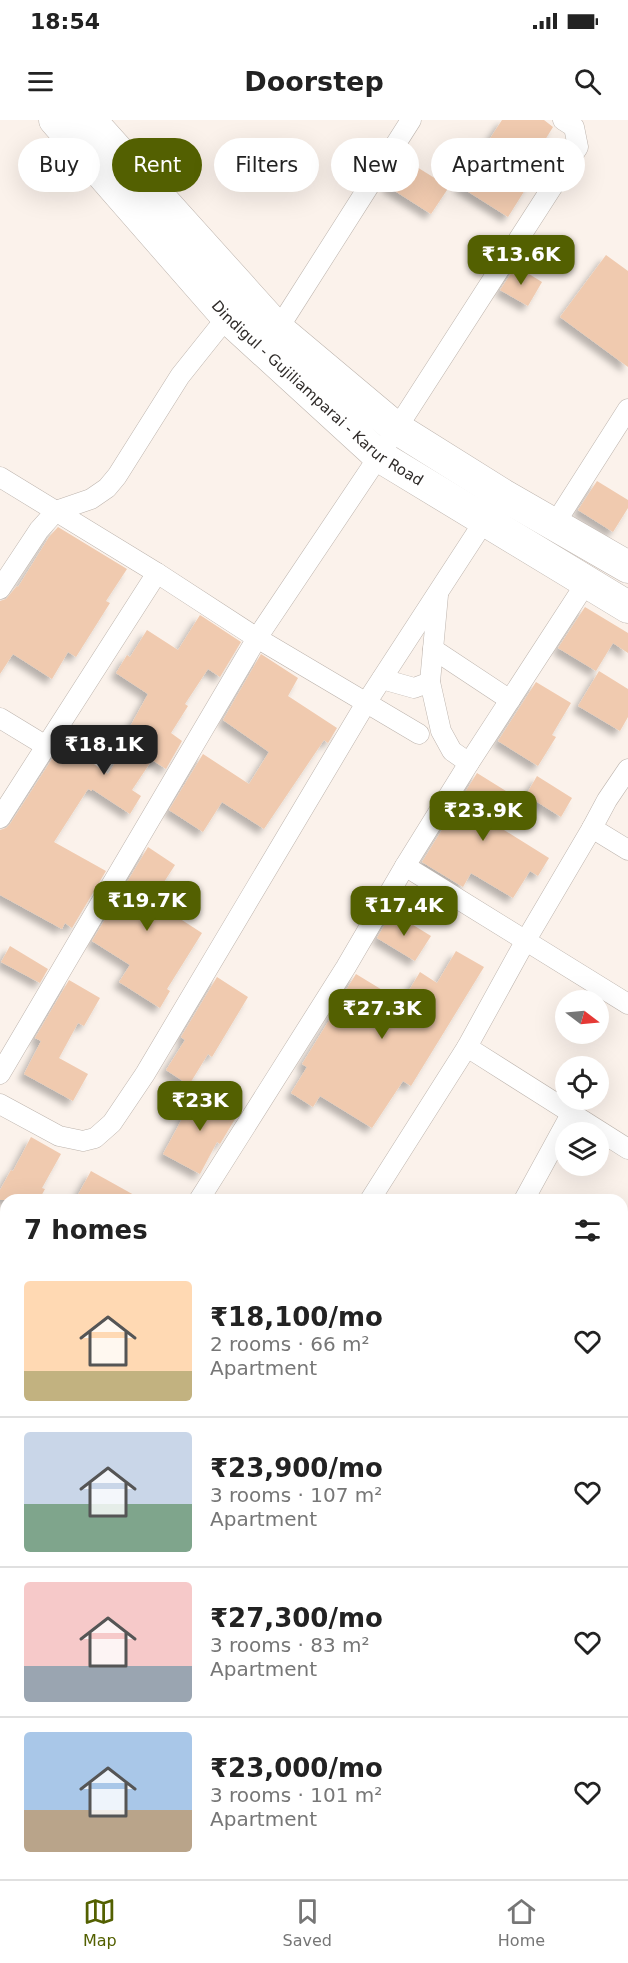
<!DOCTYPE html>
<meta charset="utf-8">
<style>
:root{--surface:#fff;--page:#f6f6f6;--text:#222;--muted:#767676;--line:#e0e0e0;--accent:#536001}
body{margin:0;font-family:"DejaVu Sans",sans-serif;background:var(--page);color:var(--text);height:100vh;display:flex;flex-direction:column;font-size:22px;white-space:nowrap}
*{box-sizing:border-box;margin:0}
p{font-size:20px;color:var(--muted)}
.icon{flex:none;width:33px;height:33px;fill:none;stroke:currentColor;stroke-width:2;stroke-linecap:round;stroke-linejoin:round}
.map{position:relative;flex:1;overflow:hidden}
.panel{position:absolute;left:0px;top:1074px;width:628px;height:686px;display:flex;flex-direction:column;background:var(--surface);border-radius:18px 18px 0 0;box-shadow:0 6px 24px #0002}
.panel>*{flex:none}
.banner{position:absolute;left:18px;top:18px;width:592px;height:54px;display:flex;gap:12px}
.needle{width:39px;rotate:106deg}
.buttons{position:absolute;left:555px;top:870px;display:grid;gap:12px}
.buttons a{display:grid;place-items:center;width:54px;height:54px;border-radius:50%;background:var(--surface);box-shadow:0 6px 24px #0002;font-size:30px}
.price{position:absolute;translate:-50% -51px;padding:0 14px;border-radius:12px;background:var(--accent);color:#fff;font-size:20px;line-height:39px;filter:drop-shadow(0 2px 3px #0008)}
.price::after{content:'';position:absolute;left:50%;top:36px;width:18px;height:14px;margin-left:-9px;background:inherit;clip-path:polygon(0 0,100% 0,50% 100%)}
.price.current{background:#222;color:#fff}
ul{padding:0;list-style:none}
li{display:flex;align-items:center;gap:18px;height:150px;padding:0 24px}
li+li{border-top:2px solid var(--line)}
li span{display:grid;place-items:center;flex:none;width:168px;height:120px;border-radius:6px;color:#555}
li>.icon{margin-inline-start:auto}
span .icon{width:72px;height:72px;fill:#fffc;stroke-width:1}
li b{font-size:26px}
h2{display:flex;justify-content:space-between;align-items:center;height:72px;padding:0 24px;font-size:26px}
.pill{padding:0 21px;border-radius:27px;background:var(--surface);box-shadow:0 6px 24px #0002;font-size:21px;line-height:54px}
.pill.current{background:var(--accent);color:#fff}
.status{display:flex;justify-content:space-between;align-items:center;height:42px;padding:0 30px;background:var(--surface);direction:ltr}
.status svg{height:16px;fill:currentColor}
header{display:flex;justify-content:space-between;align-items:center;height:78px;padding:0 24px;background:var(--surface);font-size:27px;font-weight:600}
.dock{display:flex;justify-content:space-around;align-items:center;height:84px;border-top:2px solid var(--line);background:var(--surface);font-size:16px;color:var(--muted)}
.dock a{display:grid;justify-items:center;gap:3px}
.dock .current{color:var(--accent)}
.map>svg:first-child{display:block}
</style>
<div class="status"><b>18:54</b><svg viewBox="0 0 49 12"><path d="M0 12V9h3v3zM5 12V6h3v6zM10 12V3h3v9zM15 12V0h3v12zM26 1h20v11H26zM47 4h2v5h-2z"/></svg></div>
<header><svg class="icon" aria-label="menu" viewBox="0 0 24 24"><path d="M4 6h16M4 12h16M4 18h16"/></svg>Doorstep<svg class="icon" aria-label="search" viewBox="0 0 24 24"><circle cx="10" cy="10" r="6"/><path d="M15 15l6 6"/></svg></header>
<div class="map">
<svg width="628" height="1759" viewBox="0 0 628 1759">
<defs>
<filter id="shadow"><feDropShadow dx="-5.5" dy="5.5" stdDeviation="3" flood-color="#0004"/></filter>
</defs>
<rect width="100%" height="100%" fill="#fbf2eb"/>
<g fill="#f0caaf" filter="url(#shadow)">
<polygon points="502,0 544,0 553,7 537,33 545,38 508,97 459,66"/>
<polygon points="404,39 449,67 431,94 387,66"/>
<polygon points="606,135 628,151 628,247 560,197"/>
<polygon points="516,146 542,162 528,186 500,170"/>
<polygon points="597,361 628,380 628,388 613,412 578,390"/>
<polygon points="58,407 127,449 106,481 110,483 76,537 68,532 52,559 13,534 0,554 0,481 6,479 17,466 18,467 49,417"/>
<polygon points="585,487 628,513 628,533 613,523 596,551 558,528"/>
<polygon points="200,495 241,522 220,557 208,549 185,584 188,586 171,613 182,621 166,649 152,640 132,670 141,676 130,694 92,669 92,671 88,669 54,722 106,751 72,808 65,803 62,809 0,775 0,710 6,708 10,704 63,622 108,654 127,624 122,621 148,574 116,553 127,535 130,537 147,510 178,530"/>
<polygon points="261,534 298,558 288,576 337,608 328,623 324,620 264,709 222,682 203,712 169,690 203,634 249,664 269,632 223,600"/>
<polygon points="599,551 628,569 628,597 620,611 578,586"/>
<polygon points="536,562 571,583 552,615 556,617 538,646 498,621"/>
<polygon points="477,653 514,676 496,705 549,738 538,756 530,751 513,778 471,753 463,767 422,742"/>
<polygon points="537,656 572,678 561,697 526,675"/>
<polygon points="148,727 175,745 155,776 157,777 154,782 202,813 167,869 170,871 160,888 119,862 130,845 92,821"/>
<polygon points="392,792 431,816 415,841 377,818"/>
<polygon points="10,826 48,849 40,863 1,842"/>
<polygon points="456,831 484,847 411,966 403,961 372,1008 320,976 313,987 291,973 307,947 302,944 339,884 338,883 356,854 402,882 420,852 437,863"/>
<polygon points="217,857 248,877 212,937 208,934 189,965 166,950 185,920 181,917"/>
<polygon points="69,860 100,878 84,906 78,903 59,938 88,954 73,981 24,954 41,921 35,918"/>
<polygon points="197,971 238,994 220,1024 217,1022 200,1054 163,1034"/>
<polygon points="31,1017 61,1034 42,1068 45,1069 39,1080 0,1080 0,1070 11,1050 13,1051"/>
<polygon points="91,1051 143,1080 75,1080"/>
</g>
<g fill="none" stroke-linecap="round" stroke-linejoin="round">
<g stroke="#bdb4ad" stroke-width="21">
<g id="street">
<polyline points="278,209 411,0"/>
<polyline points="0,357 157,453 257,518 419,614"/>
<polyline points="554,405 628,289"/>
<polyline points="0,469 39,410 56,391 91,379 107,368 117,356 180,256 227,197"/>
<polyline points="433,529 510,580"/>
<polyline points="382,559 414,568 430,562 441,611 452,631 469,643"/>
<polyline points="430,562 438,475"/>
<polyline points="0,598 46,626"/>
<polyline points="0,698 157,453"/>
<polyline points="592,708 628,730"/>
<polyline points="405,746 628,884"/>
<polyline points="467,927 628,1029"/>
<polyline points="0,954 257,518 379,336 578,27 574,7 563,0"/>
<polyline points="0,984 59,1016 83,1021 95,1018 112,1003 145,954 366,583 485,400"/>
<polyline points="199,1080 346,847 405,746 469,643 586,463"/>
<polyline points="370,1080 467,927 526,820 592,708 607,680 628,649"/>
<polyline points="524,1080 571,994"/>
<polyline points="622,1142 628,1132"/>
<polyline points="0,1159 6,1162"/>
<polyline points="622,1216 628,1208"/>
<polyline points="0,1270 6,1273"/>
<polyline points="622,1382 628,1375"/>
<polyline points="0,1408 6,1398"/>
<polyline points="622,1496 628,1488"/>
<polyline points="0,1568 6,1557"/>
<polyline points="434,1754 443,1759"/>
<polyline points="51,1759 54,1754"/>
<polyline points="196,1759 199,1754"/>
<polyline points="316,1759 319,1754"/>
</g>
</g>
<g stroke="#bdb4ad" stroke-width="33">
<g id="primary">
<path id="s1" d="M55,0L227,197L379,336L628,487"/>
<polyline points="90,0 278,209 396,308 503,375 628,447"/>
</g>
</g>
<use href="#street" stroke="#fff" stroke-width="20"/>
<use href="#primary" stroke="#fff" stroke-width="32"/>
</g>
<g text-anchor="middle" stroke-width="4.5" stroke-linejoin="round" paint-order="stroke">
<g font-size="15" fill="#2f2b29" stroke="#fff">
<text dy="5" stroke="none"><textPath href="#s1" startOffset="380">Dindigul - Gujiliamparai - Karur Road</textPath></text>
</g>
</g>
</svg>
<div class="buttons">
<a><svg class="needle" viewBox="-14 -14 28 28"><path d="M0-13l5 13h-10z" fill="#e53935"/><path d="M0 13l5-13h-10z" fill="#767676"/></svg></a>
<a><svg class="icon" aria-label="locate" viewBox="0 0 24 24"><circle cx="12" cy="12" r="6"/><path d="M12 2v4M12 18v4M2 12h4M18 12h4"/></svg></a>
<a><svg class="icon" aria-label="layers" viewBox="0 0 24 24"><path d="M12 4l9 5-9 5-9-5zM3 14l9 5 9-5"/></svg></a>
</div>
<b class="price" style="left:521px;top:166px">₹13.6K</b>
<b class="price current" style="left:104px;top:656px">₹18.1K</b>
<b class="price" style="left:483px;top:722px">₹23.9K</b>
<b class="price" style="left:147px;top:812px">₹19.7K</b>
<b class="price" style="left:404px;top:817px">₹17.4K</b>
<b class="price" style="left:382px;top:920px">₹27.3K</b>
<b class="price" style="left:200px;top:1012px">₹23K</b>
<div class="banner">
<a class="pill">Buy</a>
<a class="pill current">Rent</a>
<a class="pill">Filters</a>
<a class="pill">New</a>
<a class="pill">Apartment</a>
</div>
<section class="panel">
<h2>7 homes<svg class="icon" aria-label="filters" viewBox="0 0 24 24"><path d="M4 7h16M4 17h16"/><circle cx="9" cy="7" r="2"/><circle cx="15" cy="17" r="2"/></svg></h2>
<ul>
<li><span style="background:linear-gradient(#ffd9b3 75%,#c2b280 0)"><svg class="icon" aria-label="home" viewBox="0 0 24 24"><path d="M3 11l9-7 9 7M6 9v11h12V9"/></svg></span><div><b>₹18,100/mo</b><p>2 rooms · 66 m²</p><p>Apartment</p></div><svg class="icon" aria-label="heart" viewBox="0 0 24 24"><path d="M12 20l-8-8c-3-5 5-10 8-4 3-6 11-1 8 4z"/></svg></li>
<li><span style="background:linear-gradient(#c9d6e8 60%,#7fa58c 0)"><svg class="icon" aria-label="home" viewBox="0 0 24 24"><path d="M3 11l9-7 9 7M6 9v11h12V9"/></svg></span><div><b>₹23,900/mo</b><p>3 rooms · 107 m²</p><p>Apartment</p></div><svg class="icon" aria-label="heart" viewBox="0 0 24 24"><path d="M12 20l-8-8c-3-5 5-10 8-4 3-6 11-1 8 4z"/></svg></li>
<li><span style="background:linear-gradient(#f6c9c9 70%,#9aa5b1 0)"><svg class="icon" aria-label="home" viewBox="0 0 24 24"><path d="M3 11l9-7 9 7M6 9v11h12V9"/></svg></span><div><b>₹27,300/mo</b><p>3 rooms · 83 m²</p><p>Apartment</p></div><svg class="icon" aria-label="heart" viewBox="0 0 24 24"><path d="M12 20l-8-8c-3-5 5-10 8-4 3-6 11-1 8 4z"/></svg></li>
<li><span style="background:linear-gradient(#a9c7e8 65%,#b9a48a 0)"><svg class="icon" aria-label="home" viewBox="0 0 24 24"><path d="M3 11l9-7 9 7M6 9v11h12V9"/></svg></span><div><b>₹23,000/mo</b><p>3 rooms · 101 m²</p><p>Apartment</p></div><svg class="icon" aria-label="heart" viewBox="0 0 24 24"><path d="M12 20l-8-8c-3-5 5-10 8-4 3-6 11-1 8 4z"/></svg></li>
</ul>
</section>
</div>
<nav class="dock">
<a class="current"><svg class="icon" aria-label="map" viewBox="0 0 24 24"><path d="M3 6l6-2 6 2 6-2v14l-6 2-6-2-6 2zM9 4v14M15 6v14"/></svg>Map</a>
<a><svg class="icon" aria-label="saved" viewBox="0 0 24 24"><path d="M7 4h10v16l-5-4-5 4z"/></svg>Saved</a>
<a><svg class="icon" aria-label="home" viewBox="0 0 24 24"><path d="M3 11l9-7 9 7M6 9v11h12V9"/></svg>Home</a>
</nav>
